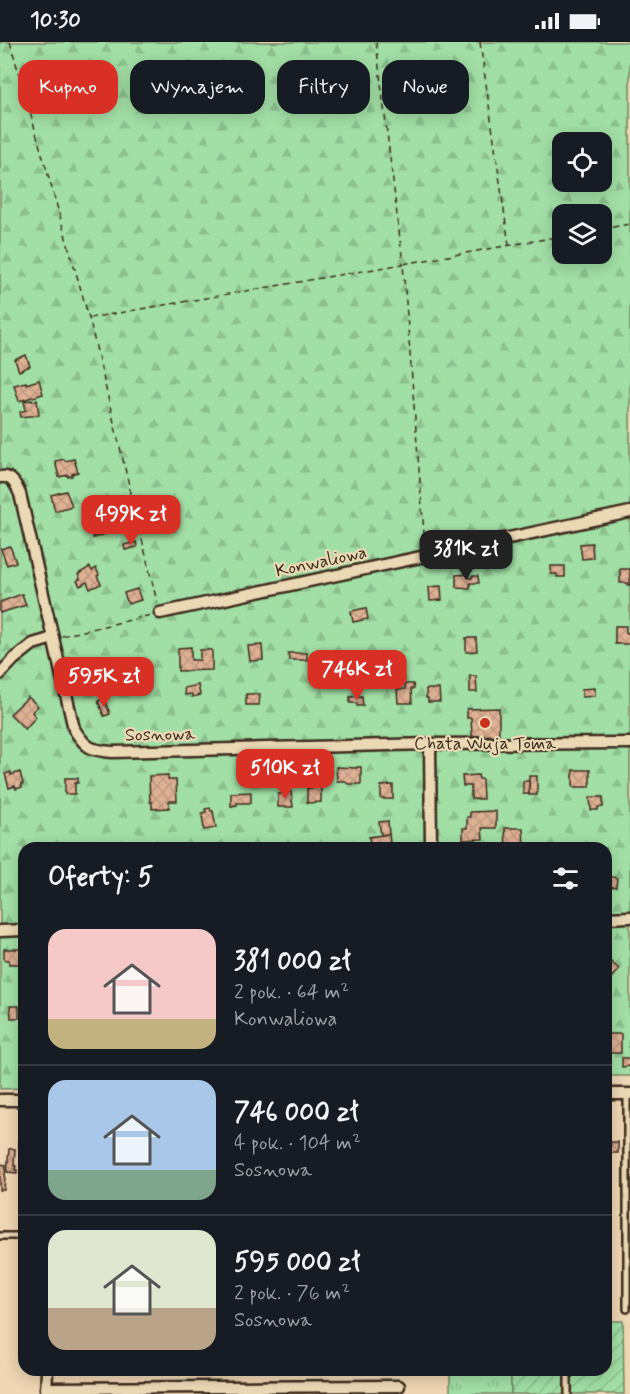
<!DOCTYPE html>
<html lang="pl">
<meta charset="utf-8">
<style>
:root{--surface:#171b24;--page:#20242c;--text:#f1f3f6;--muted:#9ea1a6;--line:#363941;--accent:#d93025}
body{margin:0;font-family:Mynerve,sans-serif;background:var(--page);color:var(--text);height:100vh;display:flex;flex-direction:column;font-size:22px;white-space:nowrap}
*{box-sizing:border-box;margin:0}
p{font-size:20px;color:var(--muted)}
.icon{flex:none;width:33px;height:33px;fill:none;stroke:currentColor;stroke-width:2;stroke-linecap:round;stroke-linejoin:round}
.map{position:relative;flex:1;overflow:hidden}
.details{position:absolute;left:18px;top:800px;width:594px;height:534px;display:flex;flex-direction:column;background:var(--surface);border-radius:18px;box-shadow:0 3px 15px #0003}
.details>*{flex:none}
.hud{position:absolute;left:18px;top:18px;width:594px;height:54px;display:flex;gap:12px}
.controls{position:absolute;left:552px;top:90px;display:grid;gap:12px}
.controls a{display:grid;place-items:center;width:60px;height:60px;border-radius:12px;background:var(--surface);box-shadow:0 3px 15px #0003;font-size:30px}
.price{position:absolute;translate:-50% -51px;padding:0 14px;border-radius:12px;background:var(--accent);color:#fff;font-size:20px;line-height:39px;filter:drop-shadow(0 2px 3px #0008)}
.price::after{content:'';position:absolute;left:50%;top:36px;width:18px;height:14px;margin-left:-9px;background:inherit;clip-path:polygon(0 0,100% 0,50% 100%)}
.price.current{background:#222;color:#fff}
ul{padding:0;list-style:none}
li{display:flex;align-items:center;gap:18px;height:150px;padding:0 30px}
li+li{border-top:2px solid var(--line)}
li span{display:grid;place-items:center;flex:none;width:168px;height:120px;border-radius:18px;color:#555}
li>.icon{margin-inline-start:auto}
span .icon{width:72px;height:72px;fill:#fffc;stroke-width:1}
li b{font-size:26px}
h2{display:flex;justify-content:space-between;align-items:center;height:72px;padding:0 30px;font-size:26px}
.chip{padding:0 21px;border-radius:18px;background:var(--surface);box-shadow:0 3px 15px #0003;font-size:21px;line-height:54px}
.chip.current{background:var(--accent);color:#fff}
.status{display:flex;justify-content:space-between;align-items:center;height:42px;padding:0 30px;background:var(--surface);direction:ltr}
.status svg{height:16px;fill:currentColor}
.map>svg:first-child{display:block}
</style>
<div class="status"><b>10:30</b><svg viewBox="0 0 49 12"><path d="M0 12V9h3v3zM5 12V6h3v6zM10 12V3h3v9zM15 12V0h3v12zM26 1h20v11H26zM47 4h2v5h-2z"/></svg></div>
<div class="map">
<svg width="630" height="1352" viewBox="0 0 630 1352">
<defs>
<pattern id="grass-tufts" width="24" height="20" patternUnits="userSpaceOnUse" patternTransform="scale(1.5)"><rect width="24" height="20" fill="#a2dfa6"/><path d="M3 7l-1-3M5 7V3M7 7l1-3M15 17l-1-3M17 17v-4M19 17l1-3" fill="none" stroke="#8cc08e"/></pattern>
<pattern id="forest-firs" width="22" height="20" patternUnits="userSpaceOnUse" patternTransform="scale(1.5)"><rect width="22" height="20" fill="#a2dfa6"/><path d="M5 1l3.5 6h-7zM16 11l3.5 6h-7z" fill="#8cc08e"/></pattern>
<pattern id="garden-furrows" width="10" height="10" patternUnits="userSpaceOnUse" patternTransform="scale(1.5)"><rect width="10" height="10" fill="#a2dfa6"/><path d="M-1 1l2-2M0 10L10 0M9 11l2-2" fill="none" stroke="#8cc08e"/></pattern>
<pattern id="building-cross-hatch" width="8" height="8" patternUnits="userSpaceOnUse" patternTransform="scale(1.5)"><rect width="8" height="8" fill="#deb195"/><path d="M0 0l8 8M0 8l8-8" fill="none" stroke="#bf9880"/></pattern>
</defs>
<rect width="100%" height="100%" fill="#efd6b4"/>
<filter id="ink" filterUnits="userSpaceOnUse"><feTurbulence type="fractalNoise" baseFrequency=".0167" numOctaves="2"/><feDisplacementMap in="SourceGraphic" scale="12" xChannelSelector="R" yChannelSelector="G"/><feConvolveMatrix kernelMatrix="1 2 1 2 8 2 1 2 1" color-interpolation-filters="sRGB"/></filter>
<g filter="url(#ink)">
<rect fill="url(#grass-tufts)" stroke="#6e8462" stroke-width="1.5" x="450" y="1328" width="61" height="24"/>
<path fill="url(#forest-firs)" stroke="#6e8462" stroke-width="1.5" fill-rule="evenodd" d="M0,0H630V1034H606V806H24V1046L0,1047ZM562,100H602V140H562ZM562,172H602V212H562Z"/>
<polygon fill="url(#garden-furrows)" stroke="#6e8462" stroke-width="1.5" points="606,1279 623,1279 624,1352 511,1352 511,1328 606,1328"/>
<g fill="url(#building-cross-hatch)" stroke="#3b2a1e" stroke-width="1.5">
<polygon points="26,313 30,324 19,329 15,318"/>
<polygon points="39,338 43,352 19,359 14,343 26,340 26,342"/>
<polygon points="32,358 32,359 37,358 39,373 21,375 20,370 26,368 24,359"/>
<polygon points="64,417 65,419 74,417 78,430 72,432 72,434 68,435 68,433 59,435 55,419"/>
<polygon points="66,449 72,464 55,469 51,453"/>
<polygon points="107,477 109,483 96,488 94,481"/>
<polygon points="109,483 111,490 93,496 91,489"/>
<polygon points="136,500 137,505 125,508 124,503"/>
<polygon points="592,501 593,516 582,517 580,502"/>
<polygon points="10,504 16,520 7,523 1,507"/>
<polygon points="551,524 565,524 565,535 557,535 557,532 551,532"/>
<polygon points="90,525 92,529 96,526 99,533 97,534 101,542 90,547 87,540 80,544 77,539 80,537 78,532"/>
<polygon points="620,527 630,527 630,543 628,543 628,541 620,541"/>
<polygon points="469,532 469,536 472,536 472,534 478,534 479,541 470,541 470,546 456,545 456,533"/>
<polygon points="441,544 442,558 430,559 429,545"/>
<polygon points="137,547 141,558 128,562 124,551"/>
<polygon points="22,552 26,563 0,571 0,560"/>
<polygon points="366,566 368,577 353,580 351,569"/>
<polygon points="615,584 626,584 626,591 630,591 630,602 615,602"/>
<polygon points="466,596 476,596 477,609 466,610"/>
<polygon points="262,603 263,618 250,619 248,604"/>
<polygon points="191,605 191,618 200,618 200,608 212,608 212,628 178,629 178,606"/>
<polygon points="288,611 307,611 307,618 289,618"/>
<polygon points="470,634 476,634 477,650 470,650"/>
<polygon points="405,642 413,642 414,647 411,647 412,661 398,661 397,648 405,647"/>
<polygon points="198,643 200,653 192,655 192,652 185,653 184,646"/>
<polygon points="595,646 595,654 582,655 582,647"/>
<polygon points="426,647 439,647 440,660 428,660 428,656 426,656"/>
<polygon points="246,652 260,652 259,663 246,663"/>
<polygon points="362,654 363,664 357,664 357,661 350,661 350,655"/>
<polygon points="28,655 38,664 32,670 36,675 25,687 10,672"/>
<polygon points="104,657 110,672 104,674 98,659"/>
<polygon points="499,666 499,693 472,694 471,676 467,676 467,667"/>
<polygon points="336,725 357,726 357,725 361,725 361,742 348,742 345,739 337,739"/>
<rect x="573" y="728" width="17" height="17"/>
<polygon points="11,730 11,733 20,730 23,742 21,742 22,745 16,747 15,744 9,746 5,732"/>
<polygon points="168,733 168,738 176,738 177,759 169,759 169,766 152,767 152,760 150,760 149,734"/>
<polygon points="478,733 479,737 482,737 483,757 471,757 471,744 463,744 462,734"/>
<rect x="529" y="734" width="8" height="19"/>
<polygon points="65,736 78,736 78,741 75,741 75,752 65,752"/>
<rect x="523" y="739" width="6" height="13"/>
<polygon points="393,743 393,757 381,757 381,744"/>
<polygon points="312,744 321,744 321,760 307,761 307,746 312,746"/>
<polygon points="251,750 251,761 237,761 237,763 231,764 231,751"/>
<polygon points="285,750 291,750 293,765 278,765 278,752 285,752"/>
<polygon points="590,755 603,755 603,765 598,765 598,768 591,768"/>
<polygon points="210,766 211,769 213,769 216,786 204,788 202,771 206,770 205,767"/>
<polygon points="496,769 496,786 482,786 483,797 463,798 463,786 467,786 467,775 470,775 470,770"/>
<polygon points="388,779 389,792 381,793 379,780"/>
<polygon points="505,786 523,786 524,806 506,806"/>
<polygon points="389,792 390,801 386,801 387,806 371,806 369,795"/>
<polygon points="606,834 617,836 616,845 606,844"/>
<polygon points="4,907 22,907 20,922 9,922 9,918 4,918"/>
<polygon points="611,920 619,927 612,935 606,931 606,926"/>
<polygon points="10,964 19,964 19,976 11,976"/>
<rect x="606" y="992" width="15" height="19"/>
<polygon points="629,1000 630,1000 630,1024 622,1025 622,1016 630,1016"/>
<polygon points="20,1091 24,1092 24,1105 19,1105"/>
<polygon points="611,1100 618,1100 618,1111 610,1111 610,1109 609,1109"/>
<polygon points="9,1107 15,1107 14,1124 16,1124 15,1128 17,1128 17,1131 7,1130"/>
<polygon points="0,1122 6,1123 4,1148 0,1148"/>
</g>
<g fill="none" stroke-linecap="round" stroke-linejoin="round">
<g stroke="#3b2a1e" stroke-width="10">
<g id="lane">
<polyline points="0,1194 24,1194"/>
<polyline points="627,1267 627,1052"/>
<polyline points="568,1328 568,1352"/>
</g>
</g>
<g stroke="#3b2a1e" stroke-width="15">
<g id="street">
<path d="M0,435C12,433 16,443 20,452L74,687C86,706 90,708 112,710L430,702L630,701"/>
<polyline points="160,571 630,470"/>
<polyline points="0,632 14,617 33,602 53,596"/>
<polyline points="430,702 431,806"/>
<polyline points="606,876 630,875"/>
<polyline points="0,889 24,888"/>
<polyline points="606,1052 630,1052"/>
<polyline points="0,1058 24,1058"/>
<polyline points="46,1346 399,1344"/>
<polyline points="46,1352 47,1328"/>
</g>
</g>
<g stroke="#3b2a1e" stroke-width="1.5" stroke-dasharray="6 4.5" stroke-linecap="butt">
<polyline points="10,0 89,276 157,560"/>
<polyline points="480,0 509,203"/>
<polyline points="602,187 630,182"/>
<polyline points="89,276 403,222 376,0"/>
<polyline points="425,504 403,222 562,194"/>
<polyline points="62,594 151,573"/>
</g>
<use href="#lane" stroke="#ebd9b6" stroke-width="5"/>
<use href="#street" stroke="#ebd9b6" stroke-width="10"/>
</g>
</g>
<circle fill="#c8321e" stroke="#ebd9b6" stroke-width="2" cx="485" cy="681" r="6"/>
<g text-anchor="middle" stroke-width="4.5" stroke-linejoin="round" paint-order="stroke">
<g font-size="18" fill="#3b2a1e" stroke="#ebd9b6">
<text transform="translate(321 519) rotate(-12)" y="6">Konwaliowa</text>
<text transform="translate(160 692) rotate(-1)" y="6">Sosnowa</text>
</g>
<g font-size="18" fill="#3b2a1e" stroke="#ebd9b6">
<text x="485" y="707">Chata Wuja Toma</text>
</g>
</g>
</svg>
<div class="controls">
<a><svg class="icon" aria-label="locate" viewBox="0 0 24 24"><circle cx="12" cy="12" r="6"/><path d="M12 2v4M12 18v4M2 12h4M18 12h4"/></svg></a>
<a><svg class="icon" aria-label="layers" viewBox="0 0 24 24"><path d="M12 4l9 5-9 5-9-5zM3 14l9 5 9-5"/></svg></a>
</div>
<b class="price" style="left:131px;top:504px">499K zł</b>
<b class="price current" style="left:466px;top:539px">381K zł</b>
<b class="price" style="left:357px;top:659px">746K zł</b>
<b class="price" style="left:104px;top:666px">595K zł</b>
<b class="price" style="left:285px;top:758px">510K zł</b>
<div class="hud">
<a class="chip current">Kupno</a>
<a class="chip">Wynajem</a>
<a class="chip">Filtry</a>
<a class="chip">Nowe</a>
</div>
<section class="details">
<h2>Oferty: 5<svg class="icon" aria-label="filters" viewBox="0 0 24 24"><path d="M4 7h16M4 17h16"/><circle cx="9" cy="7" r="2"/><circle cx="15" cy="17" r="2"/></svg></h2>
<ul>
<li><span style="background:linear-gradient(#f6c9c9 75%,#c2b280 0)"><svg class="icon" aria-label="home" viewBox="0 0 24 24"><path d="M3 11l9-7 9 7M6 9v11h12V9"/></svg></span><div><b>381 000 zł</b><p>2 pok. · 64 m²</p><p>Konwaliowa</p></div></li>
<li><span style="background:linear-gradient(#a9c7e8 75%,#7fa58c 0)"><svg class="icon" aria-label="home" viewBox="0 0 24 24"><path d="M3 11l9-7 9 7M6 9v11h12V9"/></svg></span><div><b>746 000 zł</b><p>4 pok. · 104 m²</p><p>Sosnowa</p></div></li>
<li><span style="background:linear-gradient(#dfe7d0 65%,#b9a48a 0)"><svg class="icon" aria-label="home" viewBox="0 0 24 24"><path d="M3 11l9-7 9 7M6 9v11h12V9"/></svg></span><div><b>595 000 zł</b><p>2 pok. · 76 m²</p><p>Sosnowa</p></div></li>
</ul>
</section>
</div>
